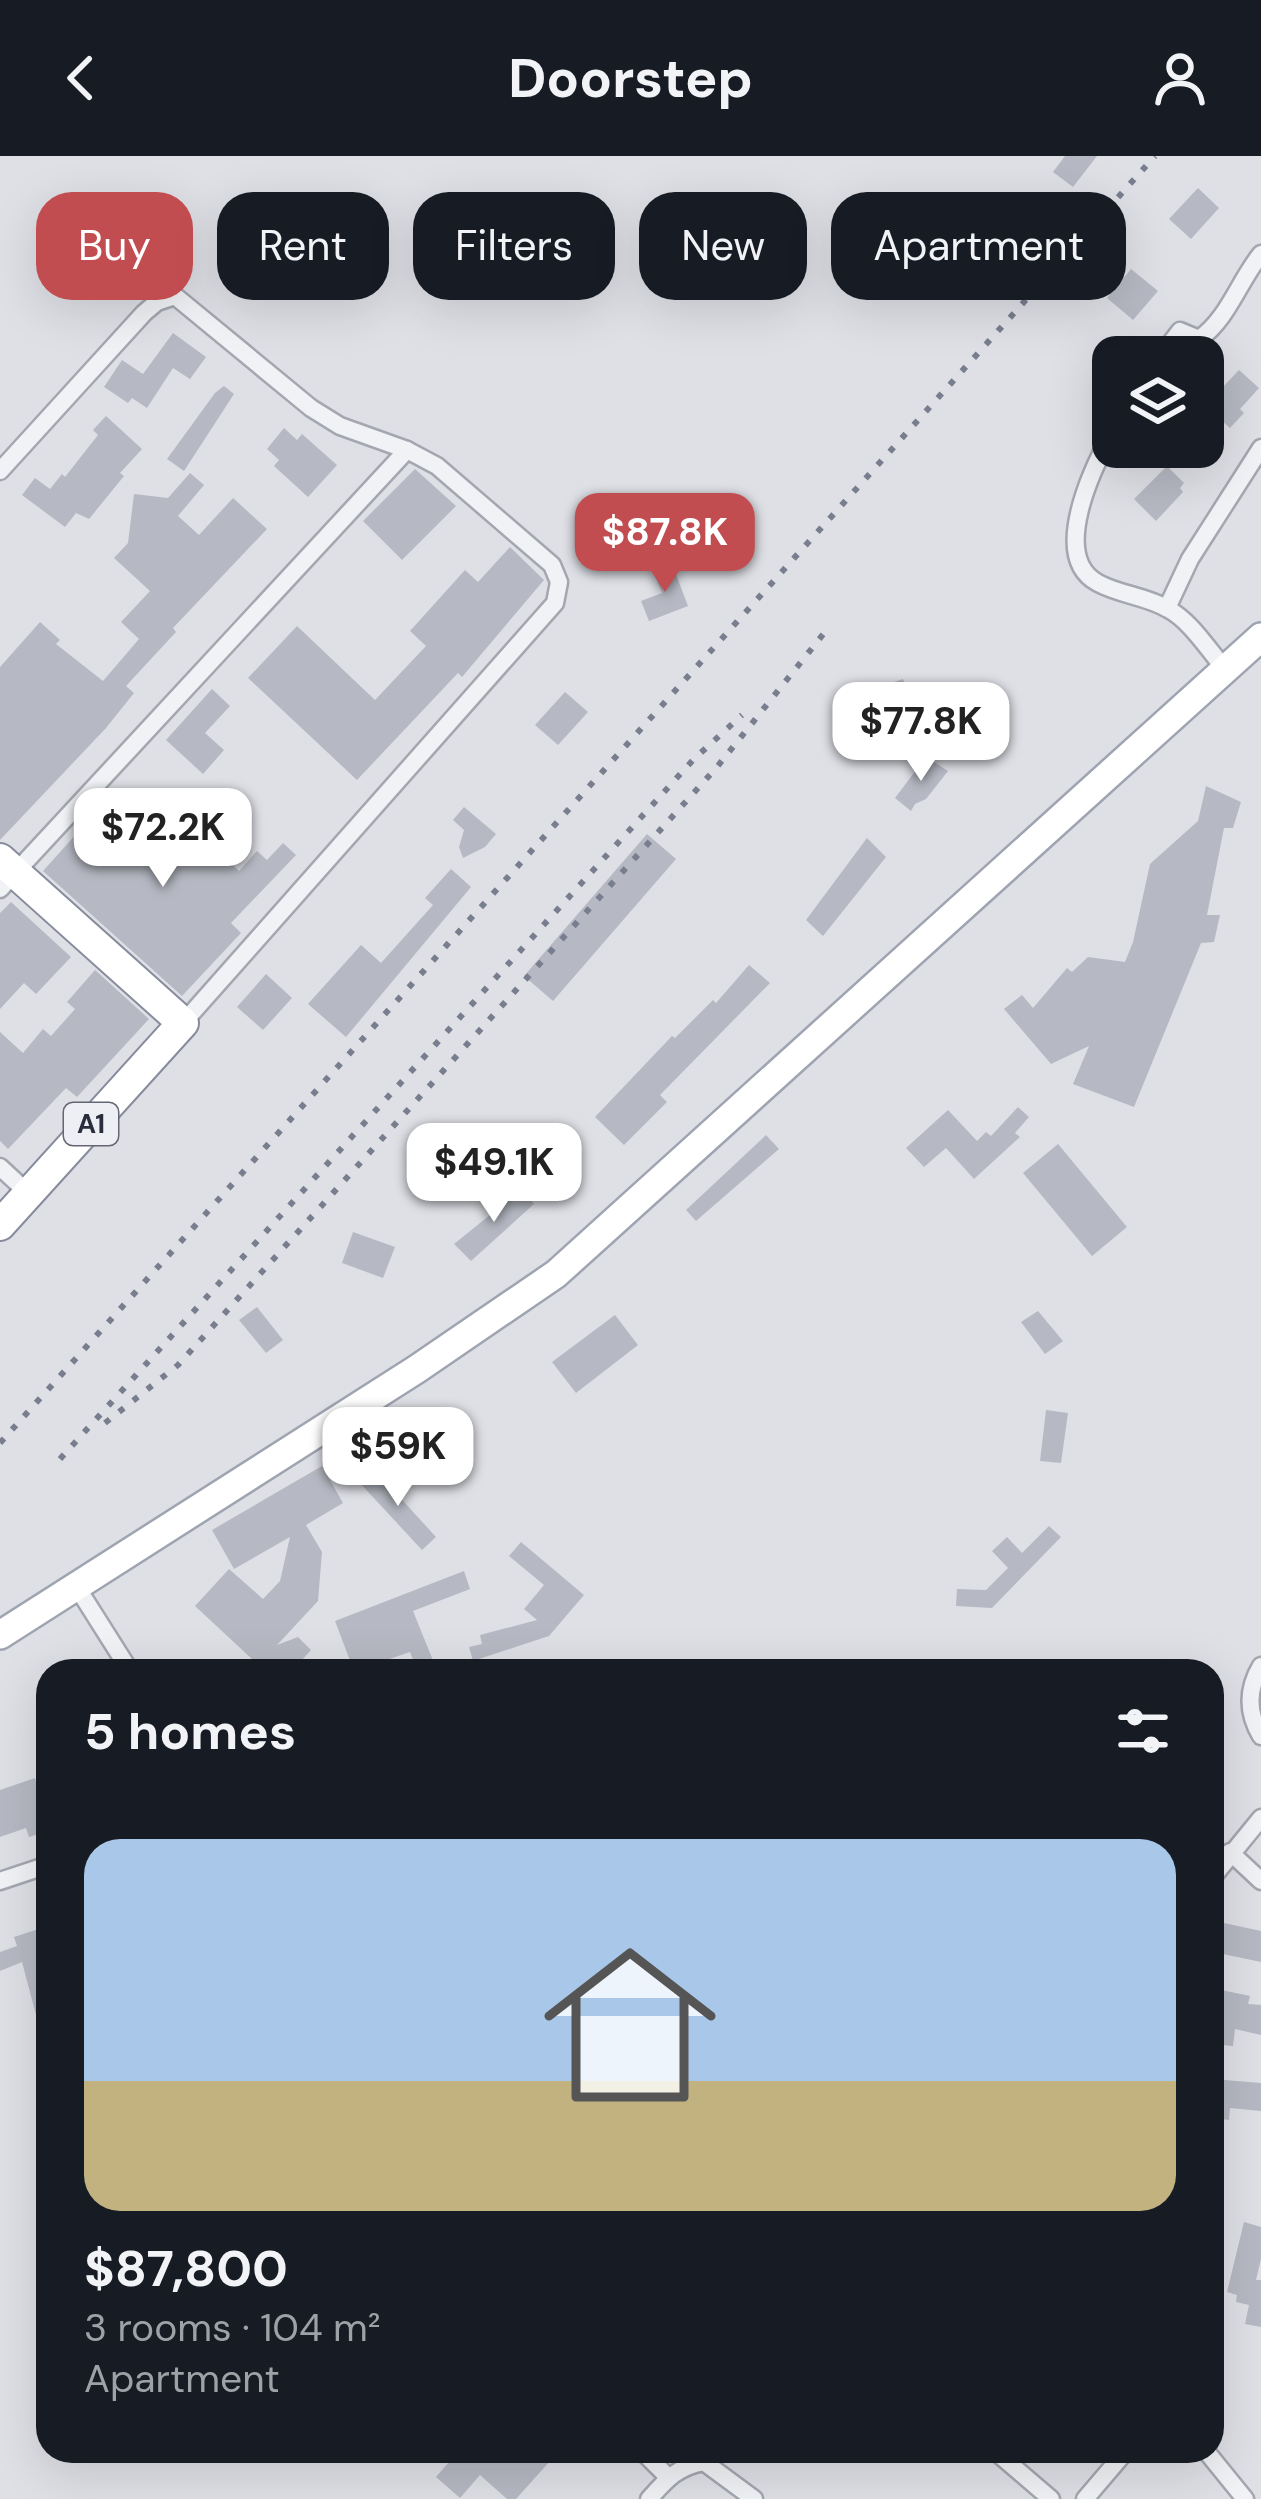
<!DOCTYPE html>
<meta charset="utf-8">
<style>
:root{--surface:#171b24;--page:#20242c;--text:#f1f3f6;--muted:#9ea1a6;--accent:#c24d50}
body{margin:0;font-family:"DM Sans",sans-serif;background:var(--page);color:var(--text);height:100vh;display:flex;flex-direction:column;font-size:45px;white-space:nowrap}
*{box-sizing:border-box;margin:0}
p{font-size:39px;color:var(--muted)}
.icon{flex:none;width:66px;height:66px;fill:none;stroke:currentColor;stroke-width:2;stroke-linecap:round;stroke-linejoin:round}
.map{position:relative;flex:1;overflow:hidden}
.panel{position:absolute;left:36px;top:1503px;width:1188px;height:804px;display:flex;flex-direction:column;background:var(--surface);border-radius:36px;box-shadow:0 12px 48px #0002}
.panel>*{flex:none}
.top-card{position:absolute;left:36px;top:36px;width:1191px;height:108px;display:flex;gap:24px}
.fabs{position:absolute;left:1092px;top:180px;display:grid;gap:24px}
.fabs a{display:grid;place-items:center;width:132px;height:132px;border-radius:24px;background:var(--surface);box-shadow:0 12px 48px #0002;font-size:60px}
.price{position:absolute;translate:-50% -102px;padding:0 27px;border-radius:24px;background:#fff;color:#222;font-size:39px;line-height:78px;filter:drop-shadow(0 3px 6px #0008)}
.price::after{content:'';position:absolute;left:50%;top:72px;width:36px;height:27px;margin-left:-18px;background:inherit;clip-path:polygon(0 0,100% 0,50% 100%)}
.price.selected{background:var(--accent);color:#fff}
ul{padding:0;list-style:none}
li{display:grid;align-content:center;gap:24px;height:636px;padding:0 48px}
li span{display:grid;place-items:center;height:372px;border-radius:36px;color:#555}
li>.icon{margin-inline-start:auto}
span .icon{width:216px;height:216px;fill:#fffc;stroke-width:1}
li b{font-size:51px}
h2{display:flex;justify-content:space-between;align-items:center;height:144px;padding:0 48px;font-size:51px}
.tag{padding:0 42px;border-radius:36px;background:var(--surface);box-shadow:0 12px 48px #0002;font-size:42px;line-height:108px}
.tag.selected{background:var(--accent);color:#fff}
header{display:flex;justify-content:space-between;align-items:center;height:156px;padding:0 48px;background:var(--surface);font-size:54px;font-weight:700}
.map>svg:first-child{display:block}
</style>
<header><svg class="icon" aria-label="back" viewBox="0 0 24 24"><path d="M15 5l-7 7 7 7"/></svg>Doorstep<svg class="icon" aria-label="person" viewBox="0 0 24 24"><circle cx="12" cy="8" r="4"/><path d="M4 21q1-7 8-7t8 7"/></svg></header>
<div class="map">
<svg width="1261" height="2343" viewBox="0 0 1261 2343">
<rect width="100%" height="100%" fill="#dee0e6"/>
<g fill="#b6b9c3">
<polygon points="1065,0 1097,0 1073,31 1053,16"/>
<polygon points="1198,32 1219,52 1191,83 1169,63"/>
<polygon points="1012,56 1034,75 1000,113 978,94"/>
<polygon points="1131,113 1158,135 1133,164 1107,142"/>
<polygon points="173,177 206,201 190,223 173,212 147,252 132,242 128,247 104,231 122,204 143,218"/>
<polygon points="1239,214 1259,232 1240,253 1244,257 1230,272 1205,250"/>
<polygon points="224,230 234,238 184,315 167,303 215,237"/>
<polygon points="106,260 142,293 120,317 124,320 89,363 76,357 65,371 22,339 35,322 50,333 62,318 65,321 98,279 93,274"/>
<polygon points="284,272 297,284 302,278 337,309 308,341 274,310 279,304 267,293"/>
<polygon points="1167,310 1184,327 1180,332 1183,336 1156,365 1134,343"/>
<polygon points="415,313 456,350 402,404 363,365"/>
<polygon points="190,317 204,329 178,360 199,379 233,342 267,373 173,472 176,476 126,530 134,537 106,572 0,684 0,511 40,466 60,484 56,488 103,525 139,483 121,466 150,435 114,402 128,387 134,338 168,342"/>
<polygon points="510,391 544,424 462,521 458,517 357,624 248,522 297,470 375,544 426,490 410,475 465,414 478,426"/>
<polygon points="672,408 688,450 649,465 641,445 662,437 653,415"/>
<polygon points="903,523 912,548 871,562 862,537"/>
<polygon points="212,533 230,550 205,577 224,594 203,618 166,584"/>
<polygon points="565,536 588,556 558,589 535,569"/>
<polygon points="926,601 948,615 926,643 915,648 911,655 895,642"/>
<polygon points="1206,630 1241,646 1233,672 1224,672 1207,759 1220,759 1214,786 1201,787 1134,951 1073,928 1089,890 1051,908 1004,853 1022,839 1033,852 1067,812 1072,816 1088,801 1125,806 1133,786 1150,708 1198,665"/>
<polygon points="145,645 166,663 175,653 239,715 257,695 267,704 283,687 296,699 231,767 241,777 182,840 43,715 88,665 110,685"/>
<polygon points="464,651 496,678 485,691 463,702 459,691 464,674 453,664"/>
<polygon points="647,678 676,703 553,845 524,820"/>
<polygon points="867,682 886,701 823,780 806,764"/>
<polygon points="451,713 471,731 346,881 308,848 361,789 381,807 433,749 425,742"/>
<polygon points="11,746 71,801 36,838 24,827 0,853 0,757"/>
<polygon points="749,809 770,827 660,939 667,946 624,989 595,961 672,880 675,882 713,844 716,847"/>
<polygon points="95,814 149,863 77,941 66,932 8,993 0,985 0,876 23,897 43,873 51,880 75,853 67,846"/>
<polygon points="266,818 292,842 263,874 237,851"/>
<polygon points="1018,951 1029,961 1015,977 1020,981 974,1023 946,992 924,1011 906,992 948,954 977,985 986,976 991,980"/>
<polygon points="766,979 779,993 696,1065 686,1054"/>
<polygon points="1058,988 1127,1071 1092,1100 1023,1017"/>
<polygon points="522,1033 534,1048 471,1105 454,1088"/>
<polygon points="353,1076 395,1091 383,1122 342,1107"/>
<polygon points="257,1151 283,1184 266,1197 239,1164"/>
<polygon points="1038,1155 1063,1185 1045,1198 1021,1166"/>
<polygon points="615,1159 638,1189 576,1237 552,1206"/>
<polygon points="1046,1254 1068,1257 1061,1307 1040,1305"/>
<polygon points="322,1310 343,1347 306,1369 322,1396 318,1445 277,1489 298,1481 311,1494 292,1515 265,1515 195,1450 229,1413 263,1443 280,1425 290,1381 234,1413 212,1374"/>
<polygon points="374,1313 436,1381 422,1394 359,1326"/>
<polygon points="1049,1370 1061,1381 992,1452 956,1450 957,1433 986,1434 1008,1412 992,1395 1007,1381 1022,1397"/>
<polygon points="521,1386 584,1439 549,1480 473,1505 469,1491 482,1488 480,1479 537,1464 524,1453 544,1429 509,1400"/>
<polygon points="464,1415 470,1433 413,1455 434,1507 417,1514 410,1496 354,1515 335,1465"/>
<polygon points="35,1622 48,1675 29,1681 26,1672 0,1681 0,1634"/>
<polygon points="1224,1767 1261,1775 1261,1806 1218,1797"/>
<polygon points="48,1770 48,1889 44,1889 22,1806 0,1815 0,1796 17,1790 14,1781"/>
<polygon points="1212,1832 1250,1840 1248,1848 1261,1849 1261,1879 1235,1873 1233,1890 1212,1888 1217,1853 1212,1852"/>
<polygon points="1212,1923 1261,1927 1261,1955 1230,1952 1229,1964 1212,1962"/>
<polygon points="1244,2066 1261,2071 1261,2103 1256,2124 1261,2124 1261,2171 1245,2168 1249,2149 1236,2146 1237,2139 1227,2136"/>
<polygon points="437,2295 559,2295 516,2343 507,2343 480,2319 460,2342 436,2321 449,2306"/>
</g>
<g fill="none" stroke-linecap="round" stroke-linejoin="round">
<g stroke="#a4a7b0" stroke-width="21">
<g id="street">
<path d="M1160,201L1180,175L1199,183C1228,163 1239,125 1261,98"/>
<path d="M1113,275C1093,311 1049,401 1098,427C1120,439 1146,440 1168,453C1191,465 1209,495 1226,514"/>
<polyline points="0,315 144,157 157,146 175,140 311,252 340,270 407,294 437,310 552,409 559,426 555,447 183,867"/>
<polyline points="1167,452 1190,403 1261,292"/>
<polyline points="0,733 407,294"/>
<polyline points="0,1011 28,1037"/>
<polyline points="75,1428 130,1515"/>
<path d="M1261,1510C1247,1533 1247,1557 1261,1580"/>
<polyline points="1230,1696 1261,1725"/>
<polyline points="1212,1722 1261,1662"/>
<polyline points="0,1725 48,1709"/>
<polyline points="642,2295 668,2321"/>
<polyline points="995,2295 1051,2343"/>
<polyline points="1206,2295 1245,2343"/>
<path d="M649,2343C666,2324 678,2310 704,2306L754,2343"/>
<polyline points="1085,2343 1126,2295"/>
</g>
</g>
<g stroke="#9fa4b1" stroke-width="32">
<polyline id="primary" points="0,1479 417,1213 556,1118 1261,481"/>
</g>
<g stroke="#878c9c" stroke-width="34">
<polyline id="highway" points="0,703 183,867 0,1069"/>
</g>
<use href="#street" stroke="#f1f2f5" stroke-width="16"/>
<use href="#primary" stroke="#fff" stroke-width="27"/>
<use href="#highway" stroke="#fff" stroke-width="30"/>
<g stroke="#797e8e" stroke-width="6" stroke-dasharray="6 12" stroke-linecap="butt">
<polyline points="105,1267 178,1209 717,611 825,476"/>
<polyline points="0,1287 1155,0"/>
<polyline points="60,1303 693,604 742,559"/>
</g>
</g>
<g text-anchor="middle" stroke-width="12" stroke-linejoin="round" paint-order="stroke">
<rect fill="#edeff4" stroke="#646773" stroke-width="3" x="64" y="947" width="54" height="42" rx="9"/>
<g font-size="27" font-weight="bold" fill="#292d3c">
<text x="91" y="977">A1</text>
</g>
</g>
</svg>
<div class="fabs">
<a><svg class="icon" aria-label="layers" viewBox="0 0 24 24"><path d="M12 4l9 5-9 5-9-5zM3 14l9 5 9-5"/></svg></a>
</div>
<b class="price selected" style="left:665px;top:439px">$87.8K</b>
<b class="price" style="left:921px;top:628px">$77.8K</b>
<b class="price" style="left:163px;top:734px">$72.2K</b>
<b class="price" style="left:494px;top:1069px">$49.1K</b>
<b class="price" style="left:398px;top:1353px">$59K</b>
<div class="top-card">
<a class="tag selected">Buy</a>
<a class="tag">Rent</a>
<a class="tag">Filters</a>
<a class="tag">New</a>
<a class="tag">Apartment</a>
</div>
<section class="panel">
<h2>5 homes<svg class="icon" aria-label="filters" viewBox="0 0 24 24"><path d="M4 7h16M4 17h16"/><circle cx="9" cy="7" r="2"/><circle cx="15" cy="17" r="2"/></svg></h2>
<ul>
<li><span style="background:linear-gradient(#a9c7e8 65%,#c2b280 0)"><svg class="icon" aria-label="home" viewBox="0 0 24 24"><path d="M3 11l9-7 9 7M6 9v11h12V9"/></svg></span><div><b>$87,800</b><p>3 rooms · 104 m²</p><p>Apartment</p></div></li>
</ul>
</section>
</div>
